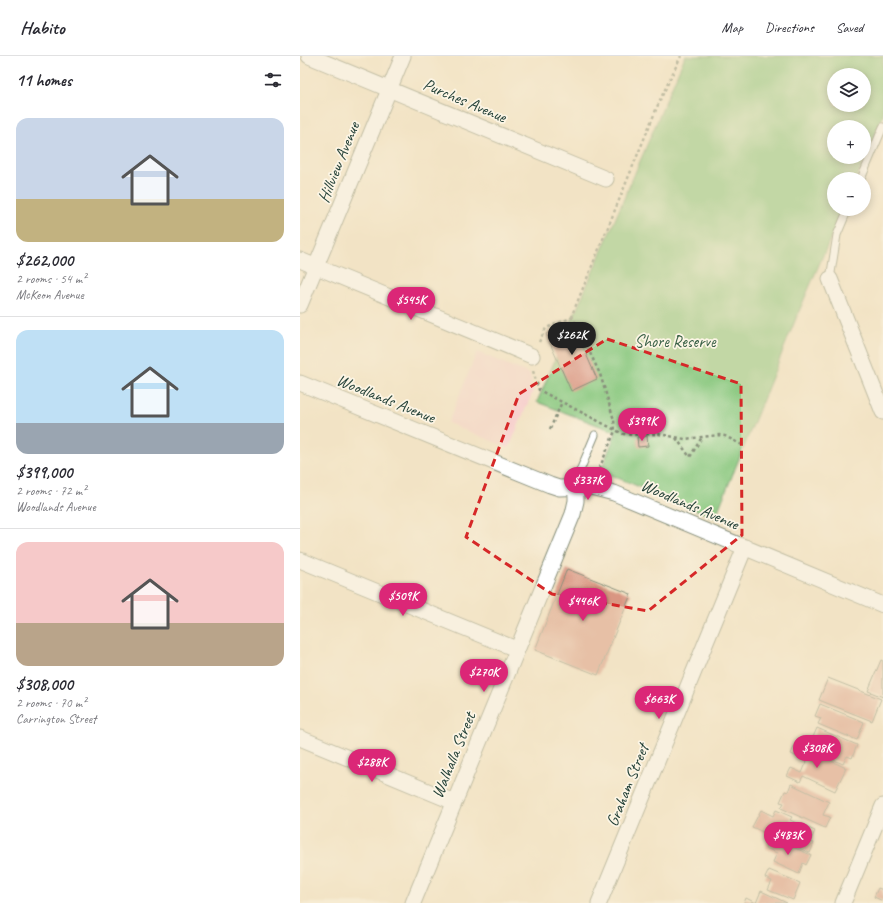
<!DOCTYPE html>
<meta charset="utf-8">
<style>
:root{--surface:#fff;--page:#f7f7f7;--text:#2b2b33;--muted:#7c7c81;--line:#e1e1e2;--accent:#db2777}
body{margin:0;font-family:Caveat,sans-serif;background:var(--page);color:var(--text);height:100vh;display:flex;flex-direction:column;font-size:15px;white-space:nowrap}
*{box-sizing:border-box;margin:0}
p{font-size:13px;color:var(--muted)}
.icon{flex:none;width:22px;height:22px;fill:none;stroke:currentColor;stroke-width:2;stroke-linecap:round;stroke-linejoin:round}
.map{position:relative;flex:1;overflow:hidden}
.sheet{display:flex;flex-direction:column;background:var(--surface);width:300px}
.sheet>*{flex:none}
.fabs{position:absolute;left:527px;top:12px;display:grid;gap:8px}
.fabs a{display:grid;place-items:center;width:44px;height:44px;border-radius:50%;background:var(--surface);box-shadow:0 2px 10px #0003;font-size:20px}
.price{position:absolute;translate:-50% -34px;padding:0 9px;border-radius:14px;background:var(--accent);color:#fff;font-size:13px;line-height:26px;filter:drop-shadow(0 1px 2px #0008)}
.price::after{content:'';position:absolute;left:50%;top:24px;width:12px;height:9px;margin-left:-6px;background:inherit;clip-path:polygon(0 0,100% 0,50% 100%)}
.price.active{background:#222;color:#fff}
ul{padding:0;list-style:none}
li{display:grid;align-content:center;gap:8px;height:212px;padding:0 16px}
li+li{border-top:1px solid var(--line)}
li span{display:grid;place-items:center;height:124px;border-radius:12px;color:#555}
li>.icon{margin-inline-start:auto}
span .icon{width:72px;height:72px;fill:#fffc;stroke-width:1}
li b{font-size:17px}
h2{display:flex;justify-content:space-between;align-items:center;height:48px;padding:0 16px;font-size:17px}
header{display:flex;align-items:center;gap:24px;box-sizing:border-box;height:56px;padding:0 20px;background:var(--surface);border-bottom:1px solid var(--line)}
header strong{font-size:19px}
nav{display:flex;gap:22px;margin-inline-start:auto;font-size:14px}
main{display:flex;flex:1;min-height:0}
.map>svg:first-child{display:block}
</style>
<header>
<strong>Habito</strong>
<nav><a>Map</a><a>Directions</a><a>Saved</a></nav>
</header>
<main>
<section class="sheet">
<h2>11 homes<svg class="icon" aria-label="filters" viewBox="0 0 24 24"><path d="M4 7h16M4 17h16"/><circle cx="9" cy="7" r="2"/><circle cx="15" cy="17" r="2"/></svg></h2>
<ul>
<li><span style="background:linear-gradient(#c9d6e8 65%,#c2b280 0)"><svg class="icon" aria-label="home" viewBox="0 0 24 24"><path d="M3 11l9-7 9 7M6 9v11h12V9"/></svg></span><div><b>$262,000</b><p>2 rooms · 54 m²</p><p>McKeon Avenue</p></div></li>
<li><span style="background:linear-gradient(#bfe0f5 75%,#9aa5b1 0)"><svg class="icon" aria-label="home" viewBox="0 0 24 24"><path d="M3 11l9-7 9 7M6 9v11h12V9"/></svg></span><div><b>$399,000</b><p>2 rooms · 72 m²</p><p>Woodlands Avenue</p></div></li>
<li><span style="background:linear-gradient(#f6c9c9 65%,#b9a48a 0)"><svg class="icon" aria-label="home" viewBox="0 0 24 24"><path d="M3 11l9-7 9 7M6 9v11h12V9"/></svg></span><div><b>$308,000</b><p>2 rooms · 70 m²</p><p>Carrington Street</p></div></li>
</ul>
</section>
<div class="map">
<svg width="583" height="847" viewBox="0 0 583 847">
<rect width="100%" height="100%" fill="#fcf5e5"/>
<filter id="ink" filterUnits="userSpaceOnUse"><feTurbulence type="fractalNoise" baseFrequency=".025" numOctaves="2"/><feDisplacementMap in="SourceGraphic" scale="8" xChannelSelector="R" yChannelSelector="G"/><feConvolveMatrix kernelMatrix="1 2 1 2 8 2 1 2 1" color-interpolation-filters="sRGB"/></filter>
<filter id="wash" filterUnits="userSpaceOnUse"><feTurbulence type="fractalNoise" baseFrequency=".012" numOctaves="4" result="noise"/><feDisplacementMap in="SourceGraphic" scale="16" xChannelSelector="R" yChannelSelector="G"/><feGaussianBlur stdDeviation="0.9" result="paint"/><feColorMatrix in="noise" values="0 0 0 0 0 0 0 0 0 0 0 0 0 0 0 0 0 1.4 0 .05"/><feComposite in="paint" operator="in"/></filter>
<g filter="url(#wash)">
<rect width="100%" height="100%" fill="#f2e3c5"/>
<polygon fill="#f7d0cd" points="177,296 230,318 233,335 209,392 148,367"/>
<path fill="#87c77e" stroke="#538259" fill-rule="evenodd" d="M385,0H583V60L556,123H534V153H543L497,260L415,462L301,415L316,376L237,346ZM534,19H564V49H534ZM534,71H564V101H534Z"/>
<g id="blocks">
<g fill="#d99682">
<polygon points="272,266 297,323 271,335 246,278"/>
<polygon points="347,380 348,390 338,391 337,381"/>
<polygon points="267,513 331,538 298,619 235,594"/>
<polygon points="581,604 583,605 583,641 568,635"/>
<polygon points="528,622 581,643 572,665 519,644"/>
<polygon points="520,648 564,666 557,684 518,668 521,662 515,660"/>
<polygon points="517,672 557,689 552,702 547,700 543,708 508,693"/>
<polygon points="495,688 546,712 535,735 503,720 500,726 487,720 491,712 502,717 507,705 491,698"/>
<polygon points="491,728 529,746 523,759 530,761 525,772 481,752 484,747 480,746 485,735 488,736"/>
<polygon points="461,754 473,760 476,754 492,761 490,764 515,775 510,786 514,787 510,797 452,771"/>
<polygon points="469,781 511,799 506,809 503,807 499,818 473,806 477,797 465,792"/>
<polygon points="469,814 500,827 493,844 468,834 472,825 465,822"/>
<polygon points="578,832 583,834 583,845 574,841"/>
<polygon points="461,835 487,847 456,847"/>
<polygon points="446,842 456,847 444,847"/>
</g>
</g>
</g>
<g filter="url(#ink)">
<use href="#blocks" fill-opacity="0" stroke="#88907c" stroke-width="1"/>
<g fill="none" stroke-linecap="round" stroke-linejoin="round">
<g stroke="#88907c" stroke-width="9">
<g id="lane">
<polyline points="561,123 583,71"/>
<polyline points="530,223 537,179 548,153"/>
<polyline points="276,431 279,417 295,379"/>
</g>
</g>
<g stroke="#88907c" stroke-width="17">
<g id="street">
<polyline points="9,0 306,123"/>
<polyline points="0,204 232,300"/>
<polyline points="530,223 583,356"/>
<polyline points="0,249 103,0"/>
<polyline points="0,327 250,429 259,432 291,431 314,437 583,549"/>
<polyline points="0,504 216,593"/>
<polyline points="0,682 154,746"/>
<polyline points="113,847 273,458 276,445 276,431"/>
<polyline points="299,847 445,491"/>
<polyline points="543,847 583,750"/>
</g>
</g>
<g stroke="#88907c" stroke-width="2.5" stroke-dasharray="3 3" stroke-linecap="butt">
<polyline points="239,286 246,272 273,261"/>
<polyline points="233,315 239,334 323,378 332,379 359,378 385,383 419,379 425,380 442,389"/>
<polyline points="250,373 262,346"/>
<polyline points="376,382 390,401 402,381"/>
<polyline points="297,418 315,375 314,364 300,318 272,259 360,44 381,0"/>
</g>
<use href="#lane" stroke="#fff" stroke-width="7"/>
<use href="#street" stroke="#fff" stroke-width="15"/>
</g>
</g>
<path d="M0 0H583V847H0ZM307,283L441,328L442,479L348,555L252,538L166,481L219,338Z" fill="#f2e3c5" fill-opacity=".55" fill-rule="evenodd"/>
<path fill="none" stroke="#d62828" stroke-width="3" stroke-dasharray="8 5" stroke-linejoin="round" d="M307,283L441,328L442,479L348,555L252,538L166,481L219,338Z"/>
<g text-anchor="middle" stroke-width="3.5" stroke-linejoin="round" paint-order="stroke">
<g font-size="17" fill="#1f3d34" stroke="#fcf5e5">
<text transform="translate(165 44) rotate(23)" y="6">Purches Avenue</text>
<text transform="translate(38 106) rotate(-68)" y="6">Hillview Avenue</text>
<text transform="translate(86 342) rotate(22)" y="6">Woodlands Avenue</text>
<text transform="translate(390 448) rotate(23)" y="6">Woodlands Avenue</text>
<text transform="translate(153 699) rotate(-68)" y="6">Walhalla Street</text>
<text transform="translate(327 729) rotate(-68)" y="6">Graham Street</text>
</g>
<g font-size="17" fill="#396046" stroke="#fcf5e5">
<text x="375" y="291">Shore Reserve</text>
</g>
</g>
</svg>
<div class="fabs">
<a><svg class="icon" aria-label="layers" viewBox="0 0 24 24"><path d="M12 4l9 5-9 5-9-5zM3 14l9 5 9-5"/></svg></a>
<a>+</a>
<a>−</a>
</div>
<b class="price" style="left:111px;top:265px">$545K</b>
<b class="price active" style="left:272px;top:300px">$262K</b>
<b class="price" style="left:342px;top:386px">$399K</b>
<b class="price" style="left:288px;top:445px">$337K</b>
<b class="price" style="left:103px;top:561px">$509K</b>
<b class="price" style="left:283px;top:566px">$446K</b>
<b class="price" style="left:184px;top:637px">$270K</b>
<b class="price" style="left:359px;top:664px">$663K</b>
<b class="price" style="left:517px;top:713px">$308K</b>
<b class="price" style="left:72px;top:727px">$288K</b>
<b class="price" style="left:488px;top:800px">$483K</b>
</div>
</main>
